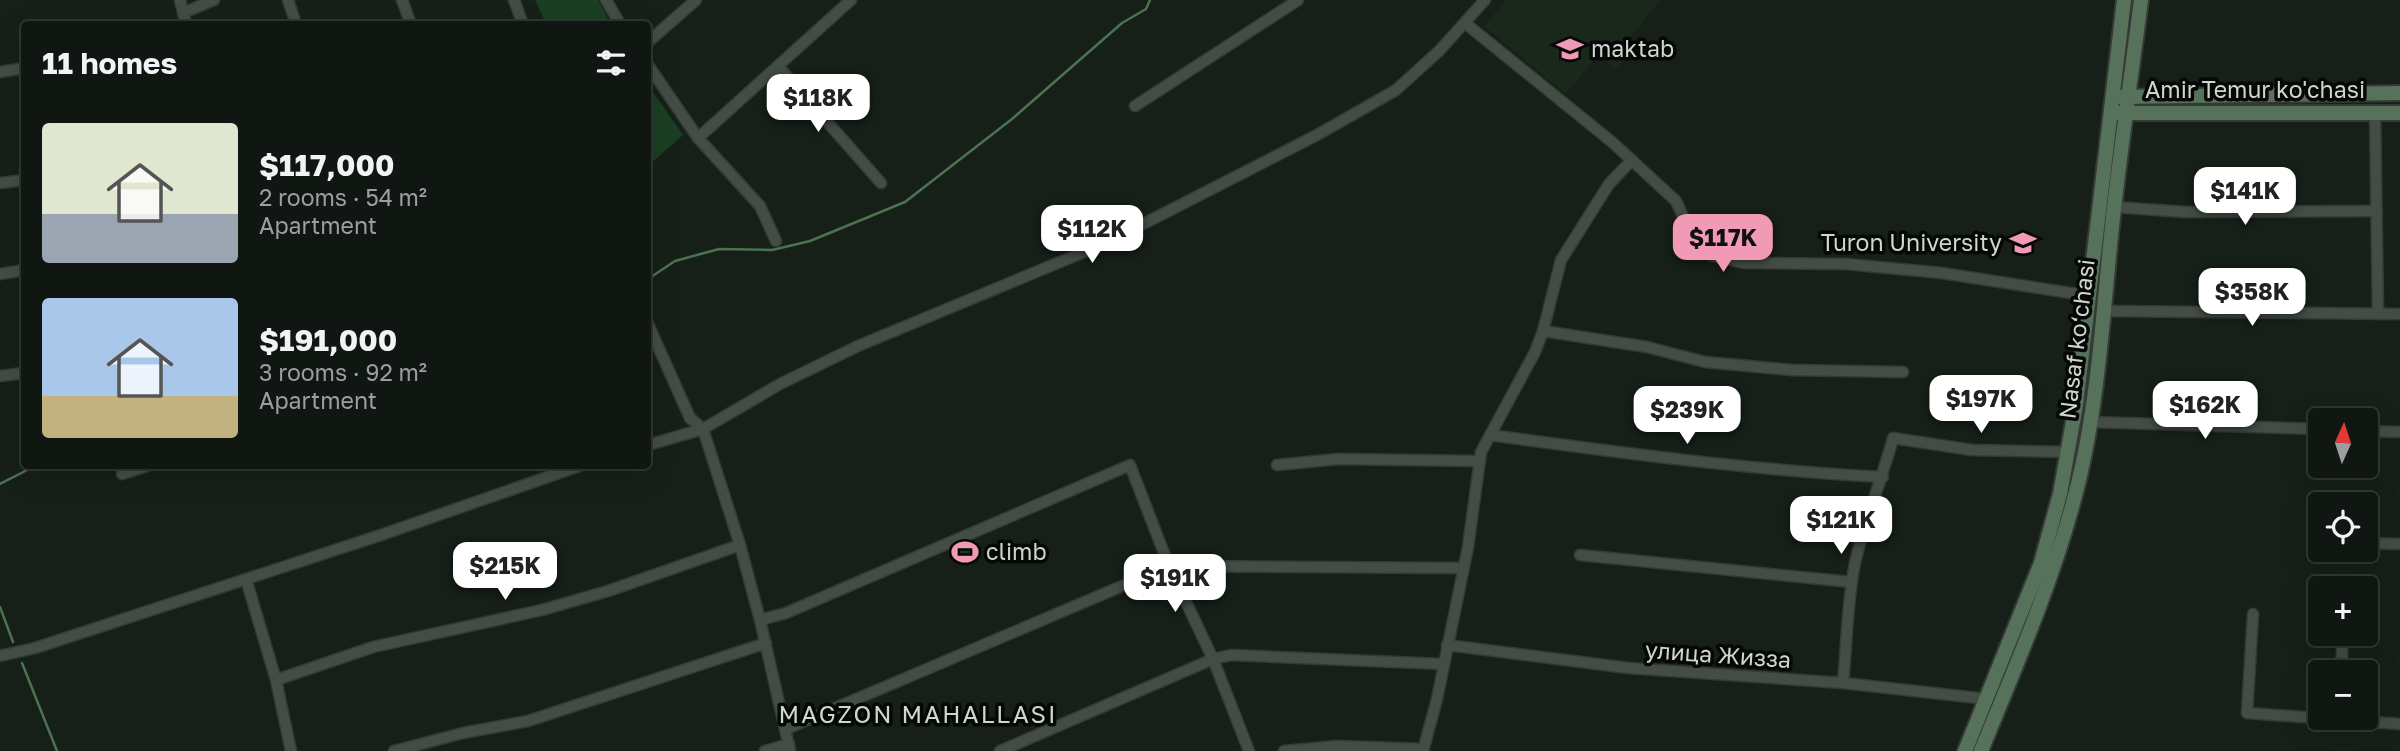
<!DOCTYPE html>
<meta charset="utf-8">
<style>
:root{--surface:#101712;--page:#1e2420;--text:#f1f3f6;--muted:#9c9f9f;--line:#303632;--accent:#f09ab6}
body{margin:0;font-family:"Golos Text",sans-serif;background:var(--page);color:var(--text);height:100vh;display:flex;flex-direction:column;font-size:26px;white-space:nowrap}
*{box-sizing:border-box;margin:0}
p{font-size:23px;color:var(--muted)}
.icon{flex:none;width:38px;height:38px;fill:none;stroke:currentColor;stroke-width:2;stroke-linecap:round;stroke-linejoin:round}
.map{position:relative;flex:1;overflow:hidden}
.sheet{position:absolute;left:21px;top:21px;width:630px;height:448px;display:flex;flex-direction:column;background:var(--surface);border-radius:7px;box-shadow:0 7px 28px #0002,0 0 0 2px var(--line)}
.sheet>*{flex:none}
.needle{width:46px;rotate:3deg}
.tools{position:absolute;left:2308px;top:408px;display:grid;gap:14px}
.tools a{display:grid;place-items:center;width:70px;height:70px;border-radius:7px;background:var(--surface);box-shadow:0 7px 28px #0002,0 0 0 2px var(--line);font-size:35px}
.price{position:absolute;translate:-50% -60px;padding:0 16px;border-radius:14px;background:#fff;color:#222;font-size:23px;line-height:46px;filter:drop-shadow(0 2px 4px #0008)}
.price::after{content:'';position:absolute;left:50%;top:42px;width:21px;height:16px;margin-left:-10px;background:inherit;clip-path:polygon(0 0,100% 0,50% 100%)}
.price.on{background:var(--accent);color:#111}
ul{padding:0;list-style:none}
li{display:flex;align-items:center;gap:21px;height:175px;padding:0 21px}
li span{display:grid;place-items:center;flex:none;width:196px;height:140px;border-radius:7px;color:#555}
li>.icon{margin-inline-start:auto}
span .icon{width:84px;height:84px;fill:#fffc;stroke-width:1}
li b{font-size:30px}
h2{display:flex;justify-content:space-between;align-items:center;height:84px;padding:0 21px;font-size:30px}
.map>svg:first-child{display:block}
</style>
<div class="map">
<svg width="2400" height="751" viewBox="0 0 2400 751">
<rect width="100%" height="100%" fill="#161f18"/>
<polygon fill="#1a281c" points="1506,0 1660,0 1624,45 1632,53 1616,70 1599,54 1566,94 1484,26"/>
<g fill="#1b3e22">
<polygon points="535,0 598,0 611,24 546,24"/>
<polygon points="648,85 683,135 648,166"/>
<polygon points="975,541 981,551 958,562 950,553"/>
</g>
<g fill="none" stroke-linecap="round" stroke-linejoin="round">
<g stroke="#4b7251" stroke-width="2.5">
<polyline points="648,279 675,261 719,249 772,250 810,241 905,202 1012,119 1122,23 1146,9 1150,0"/>
<polyline points="0,484 35,466"/>
<polyline points="0,607 13,642"/>
<polyline points="22,663 57,751"/>
</g>
<g stroke="#343a35" stroke-width="13">
<g id="minor">
<polyline points="180,0 186,24"/>
<polyline points="288,0 296,24"/>
<polyline points="402,0 411,24"/>
<polyline points="514,0 523,24"/>
<polyline points="606,0 620,24"/>
<polyline points="183,13 214,0"/>
<polyline points="1465,23 1612,142 1676,201 1698,249 1713,256 1744,263 1846,264 1942,273 2090,296"/>
<polyline points="648,42 696,0"/>
<polyline points="648,65 698,138 760,206 776,241"/>
<polyline points="778,66 881,183"/>
<polyline points="0,72 24,68"/>
<polyline points="1135,106 1298,0"/>
<polyline points="2375,112 2378,314"/>
<polyline points="698,138 851,0"/>
<polyline points="0,183 24,180"/>
<polyline points="2114,207 2185,212 2377,211"/>
<polyline points="0,274 24,270"/>
<polyline points="2104,311 2400,314"/>
<polyline points="648,324 690,418 703,429 740,545 760,620 790,751"/>
<polyline points="1543,331 1647,347 1705,362 1792,370 1903,372"/>
<polyline points="0,376 24,373"/>
<polyline points="2090,422 2320,429"/>
<polyline points="2366,431 2400,432"/>
<path d="M1490,435C1621,453 1751,470 1883,477"/>
<polyline points="648,445 703,429 780,384 858,346 1108,242 1317,135 1396,90 1439,51 1485,0"/>
<polyline points="1277,465 1338,459 1480,461"/>
<polyline points="122,474 147,466"/>
<polyline points="2366,543 2400,544"/>
<polyline points="1580,555 1851,582"/>
<polyline points="246,579 276,680 291,751"/>
<polyline points="2253,614 2247,713 2400,724"/>
<polyline points="760,620 786,613 1130,465 1169,566 1213,659 1249,751"/>
<polyline points="1447,645 1628,668 1843,683 1987,699"/>
<polyline points="0,656 35,648 381,535 579,466"/>
<polyline points="2341,672 2343,634"/>
<polyline points="276,680 373,647 542,610 608,591 740,545"/>
<path d="M1843,683C1847,643 1847,602 1855,563C1864,521 1882,480 1893,438L1972,450L2068,452"/>
<polyline points="786,729 1169,566 1464,568"/>
<polyline points="394,751 463,733 528,721 766,643"/>
<polyline points="765,751 789,744"/>
<polyline points="1000,751 1213,659 1231,655 1443,664"/>
<polyline points="1284,751 1338,746 1424,749"/>
<polyline points="1423,751 1437,699 1468,547 1481,452 1535,352 1543,331 1561,260 1609,184 1632,160"/>
</g>
</g>
<g stroke="#343a35" stroke-width="18">
<g id="secondary">
<polyline points="2121,97 2400,93"/>
<polyline points="2118,113 2400,113"/>
<polyline points="1965,751 2041,563 2060,494 2076,405 2124,0"/>
<path d="M1981,751C2014,670 2050,588 2073,503C2097,417 2102,325 2111,236C2119,157 2131,79 2141,0"/>
</g>
</g>
<use href="#minor" stroke="#434d45" stroke-width="10"/>
<use href="#secondary" stroke="#56725b" stroke-width="14"/>
</g>
<defs>
<g id="school-bare" transform="scale(2.1)"><path d="M0-5L7-2L0 1L-7-2ZM-4 1L0 2.5L4 1V4Q0 6-4 4Z" fill="#f09ab6" stroke="#050805" stroke-width="2.5" paint-order="stroke"/></g>
<g id="university-bare" transform="scale(2.1)"><path d="M0-5L7-2L0 1L-7-2ZM-4 1L0 2.5L4 1V4Q0 6-4 4Z" fill="#f09ab6" stroke="#050805" stroke-width="2.5" paint-order="stroke"/></g>
<g id="stadium-bare" transform="scale(2.1)"><path d="M0-5a6.5 5 0 1 0 0 10a6.5 5 0 1 0 0-10ZM-3.5-1.8h7v3.6h-7Z" fill="#f09ab6" stroke="#050805" stroke-width="2.5" paint-order="stroke"/></g>
</defs>
<g fill-rule="evenodd">
<use href="#school-bare" x="1570" y="49"/>
<use href="#university-bare" x="2023" y="243"/>
<use href="#stadium-bare" x="965" y="552"/>
</g>
<g text-anchor="middle" stroke-width="7" stroke-linejoin="round" paint-order="stroke">
<g font-size="23" fill="#cfd5d0" stroke="#050805" text-anchor="start">
<text x="1591" y="57">maktab</text>
<text x="2002" y="251" text-anchor="end">Turon University</text>
<text x="986" y="560">climb</text>
</g>
<g font-size="23" fill="#cfd5d0" stroke="#050805">
<text x="2255" y="98">Amir Temur ko'chasi</text>
<text transform="translate(2077 339) rotate(-83)" y="8">Nasaf ko‘chasi</text>
<text transform="translate(1718 655) rotate(4)" y="8">улица Жизза</text>
</g>
<g font-size="24" letter-spacing="2" fill="#cfd5d0" stroke="#050805">
<text x="918" y="723">MAGZON MAHALLASI</text>
</g>
</g>
</svg>
<div class="tools">
<a><svg class="needle" viewBox="-14 -14 28 28"><path d="M0-13l5 13h-10z" fill="#e53935"/><path d="M0 13l5-13h-10z" fill="#9c9f9f"/></svg></a>
<a><svg class="icon" aria-label="locate" viewBox="0 0 24 24"><circle cx="12" cy="12" r="6"/><path d="M12 2v4M12 18v4M2 12h4M18 12h4"/></svg></a>
<a>+</a>
<a>−</a>
</div>
<b class="price" style="left:818px;top:134px">$118K</b>
<b class="price" style="left:2245px;top:227px">$141K</b>
<b class="price" style="left:1092px;top:265px">$112K</b>
<b class="price on" style="left:1723px;top:274px">$117K</b>
<b class="price" style="left:2252px;top:328px">$358K</b>
<b class="price" style="left:1981px;top:435px">$197K</b>
<b class="price" style="left:2205px;top:441px">$162K</b>
<b class="price" style="left:1687px;top:446px">$239K</b>
<b class="price" style="left:1841px;top:556px">$121K</b>
<b class="price" style="left:505px;top:602px">$215K</b>
<b class="price" style="left:1175px;top:614px">$191K</b>
<section class="sheet">
<h2>11 homes<svg class="icon" aria-label="filters" viewBox="0 0 24 24"><path d="M4 7h16M4 17h16"/><circle cx="9" cy="7" r="2"/><circle cx="15" cy="17" r="2"/></svg></h2>
<ul>
<li><span style="background:linear-gradient(#dfe7d0 65%,#9aa5b1 0)"><svg class="icon" aria-label="home" viewBox="0 0 24 24"><path d="M3 11l9-7 9 7M6 9v11h12V9"/></svg></span><div><b>$117,000</b><p>2 rooms · 54 m²</p><p>Apartment</p></div></li>
<li><span style="background:linear-gradient(#a9c7e8 70%,#c2b280 0)"><svg class="icon" aria-label="home" viewBox="0 0 24 24"><path d="M3 11l9-7 9 7M6 9v11h12V9"/></svg></span><div><b>$191,000</b><p>3 rooms · 92 m²</p><p>Apartment</p></div></li>
</ul>
</section>
</div>
